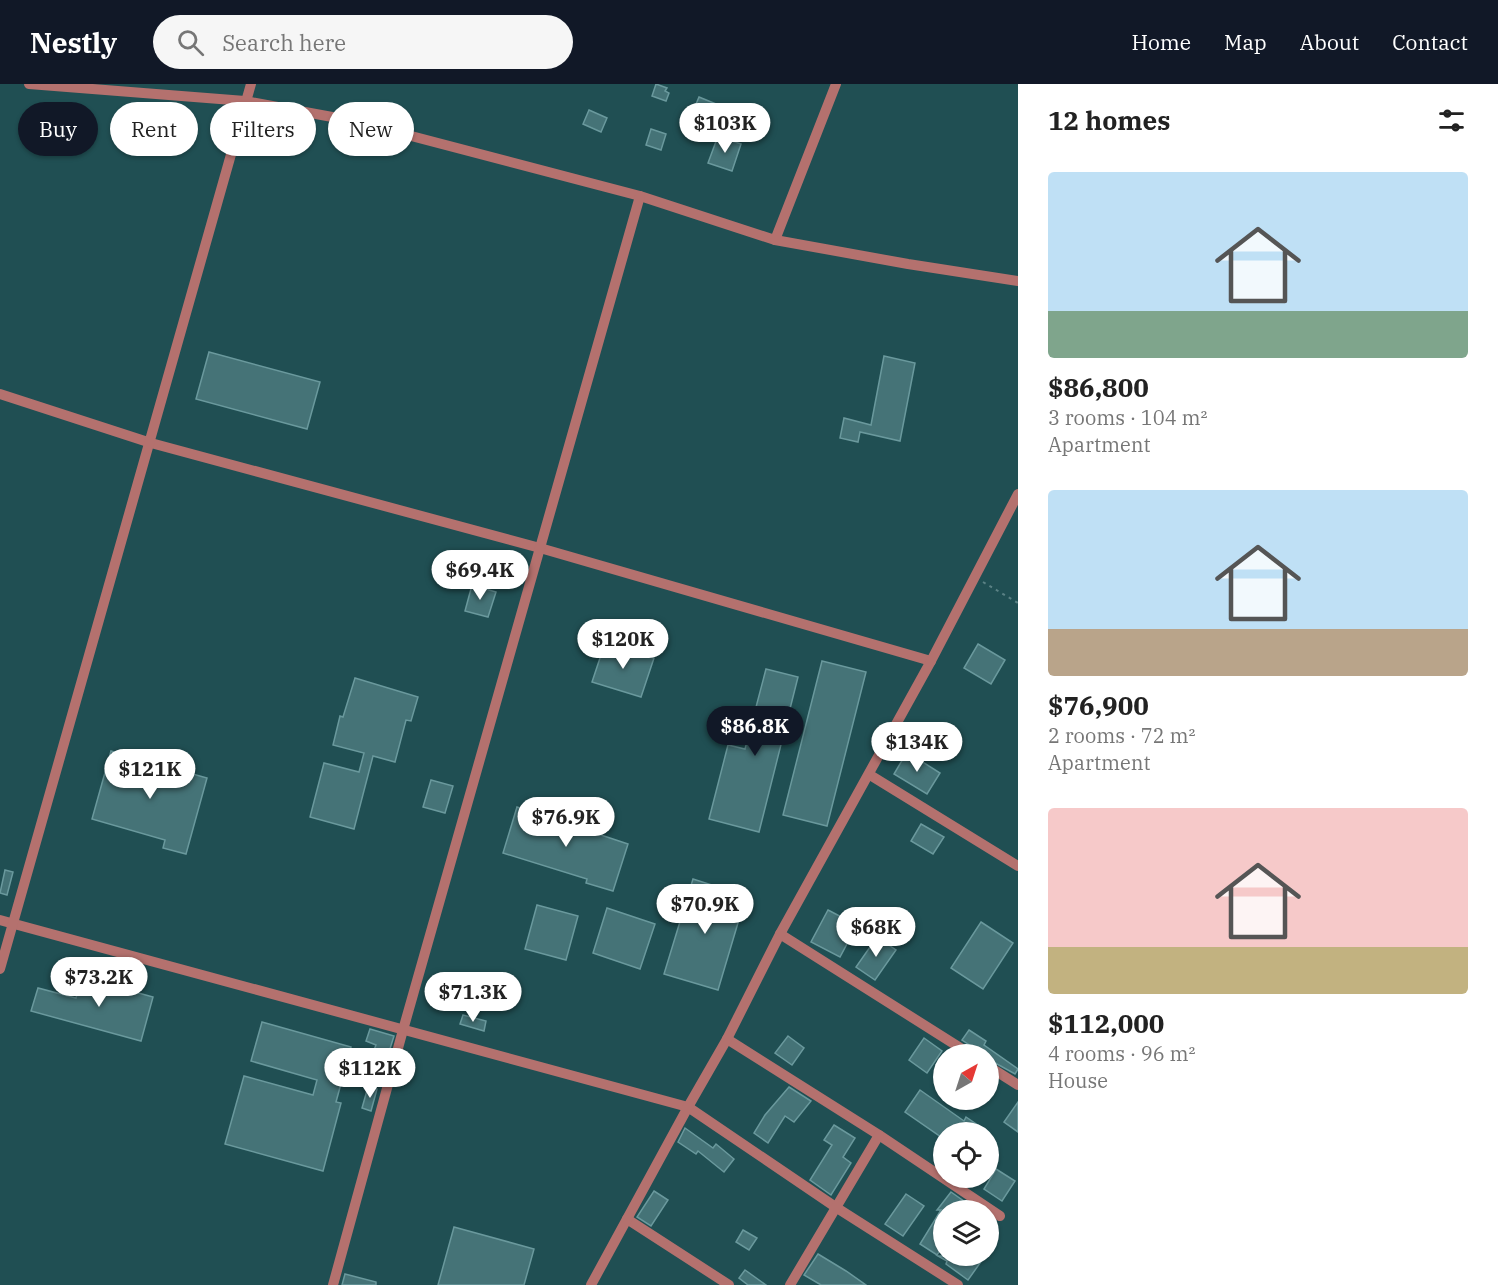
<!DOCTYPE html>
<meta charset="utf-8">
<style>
:root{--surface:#fff;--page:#f6f6f6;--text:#222;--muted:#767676;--accent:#111827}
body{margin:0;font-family:"IBM Plex Serif",serif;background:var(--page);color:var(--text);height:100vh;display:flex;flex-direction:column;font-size:22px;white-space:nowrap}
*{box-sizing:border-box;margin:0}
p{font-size:20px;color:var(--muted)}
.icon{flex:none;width:33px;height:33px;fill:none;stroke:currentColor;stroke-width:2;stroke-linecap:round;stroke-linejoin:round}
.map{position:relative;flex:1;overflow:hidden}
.details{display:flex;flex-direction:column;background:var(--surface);width:480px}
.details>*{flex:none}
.banner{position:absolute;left:18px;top:18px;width:570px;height:54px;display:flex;gap:12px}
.needle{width:39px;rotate:39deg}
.tools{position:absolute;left:933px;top:960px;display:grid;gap:12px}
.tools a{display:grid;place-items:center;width:66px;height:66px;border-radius:50%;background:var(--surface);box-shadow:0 2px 4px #0004;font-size:30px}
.price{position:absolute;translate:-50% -51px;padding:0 14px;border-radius:21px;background:#fff;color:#222;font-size:20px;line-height:39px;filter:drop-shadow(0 2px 3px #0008)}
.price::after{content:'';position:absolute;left:50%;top:36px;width:18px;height:14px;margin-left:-9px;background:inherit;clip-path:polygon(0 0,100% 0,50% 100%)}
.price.current{background:var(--accent);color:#fff}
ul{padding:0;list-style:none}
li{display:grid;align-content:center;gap:12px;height:318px;padding:0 30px}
li span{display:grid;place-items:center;height:186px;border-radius:6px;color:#555}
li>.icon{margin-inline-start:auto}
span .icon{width:108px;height:108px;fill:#fffc;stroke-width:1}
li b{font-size:26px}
h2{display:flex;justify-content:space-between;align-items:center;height:72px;padding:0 30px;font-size:26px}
.tag{padding:0 21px;border-radius:27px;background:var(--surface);box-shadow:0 2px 4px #0004;font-size:21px;line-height:54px}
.tag.current{background:var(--accent);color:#fff}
header{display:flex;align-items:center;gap:36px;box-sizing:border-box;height:84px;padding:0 30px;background:var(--accent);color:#fff}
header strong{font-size:28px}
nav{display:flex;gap:33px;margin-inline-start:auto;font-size:21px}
.search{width:420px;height:54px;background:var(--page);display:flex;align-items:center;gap:15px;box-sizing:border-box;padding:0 21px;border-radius:33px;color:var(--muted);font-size:22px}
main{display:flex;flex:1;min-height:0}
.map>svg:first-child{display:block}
</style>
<header>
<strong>Nestly</strong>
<div class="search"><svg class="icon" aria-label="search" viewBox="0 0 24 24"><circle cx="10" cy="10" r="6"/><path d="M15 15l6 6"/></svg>Search here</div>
<nav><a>Home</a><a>Map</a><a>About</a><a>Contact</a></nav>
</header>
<main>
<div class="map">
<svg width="1018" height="1201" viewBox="0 0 1018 1201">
<rect width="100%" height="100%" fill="#204f53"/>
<g fill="#457377" stroke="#6a999d" stroke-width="1.5">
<polygon points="656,0 667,4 665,7 669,9 666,17 652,12"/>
<polygon points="699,13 716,20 712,32 694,25"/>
<polygon points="589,26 607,34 601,48 583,40"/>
<polygon points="651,45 666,50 661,66 646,61"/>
<polygon points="718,52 741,60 732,87 708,79"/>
<polygon points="209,268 320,298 307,345 196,315"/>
<polygon points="884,272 915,279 900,357 860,348 858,358 840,354 844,334 871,341"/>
<polygon points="472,501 496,508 488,533 465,527"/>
<polygon points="605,559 654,574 641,613 592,598"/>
<polygon points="978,560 1005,576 991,600 964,584"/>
<polygon points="822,577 866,588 827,742 783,731"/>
<polygon points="766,585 798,593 759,748 709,735 728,661 745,665"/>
<polygon points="355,594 418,613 411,637 406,636 395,678 373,672 354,745 310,733 324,679 359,688 364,669 333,661 340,632 343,633"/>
<polygon points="111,667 207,694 186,770 163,764 165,756 92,735"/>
<polygon points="907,668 940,689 927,710 894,690"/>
<polygon points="431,696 453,702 445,729 423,723"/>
<polygon points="517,723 628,760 613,807 586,799 587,795 503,769"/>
<polygon points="921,740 944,753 933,770 911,757"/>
<polygon points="5,786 13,788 7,811 0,809"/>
<polygon points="693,795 746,812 718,906 664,890"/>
<polygon points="537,821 578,832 566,876 525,865"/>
<polygon points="607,824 655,840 640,885 593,869"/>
<polygon points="828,826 857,841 840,873 811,858"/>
<polygon points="981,838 1013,859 983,905 951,884"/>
<polygon points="877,853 896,866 875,896 856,883"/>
<polygon points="81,893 153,913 141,957 31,927 38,904 76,914"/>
<polygon points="463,931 486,937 484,947 460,940"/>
<polygon points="262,938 351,963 336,1018 341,1019 323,1087 225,1060 244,992 313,1011 317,996 251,977"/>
<polygon points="370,945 394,952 388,971 374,966 376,961 366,957"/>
<polygon points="969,946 986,957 984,961 1018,985 1015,990 988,975 988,970 977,970 974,964 962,956"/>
<polygon points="788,952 804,964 792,981 775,969"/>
<polygon points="924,954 942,967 927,989 909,976"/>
<polygon points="368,1003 377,1005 371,1027 362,1024"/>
<polygon points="789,1003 811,1017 794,1038 785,1032 768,1059 754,1049 765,1031"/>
<polygon points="920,1006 964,1037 966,1033 988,1048 944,1048 944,1055 905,1028"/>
<polygon points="1018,1018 1018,1048 1004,1038"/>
<polygon points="834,1041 855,1054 843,1073 851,1079 831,1111 810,1096 832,1061 824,1056"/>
<polygon points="685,1044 713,1064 716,1060 734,1075 724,1088 698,1067 696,1070 678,1058"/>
<polygon points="996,1085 1015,1097 1002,1117 984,1105"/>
<polygon points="654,1107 668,1116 651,1142 637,1133"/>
<polygon points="951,1108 968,1120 964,1126 944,1126 944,1161 937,1171 920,1160 941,1126 937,1126"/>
<polygon points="906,1110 924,1122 903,1152 885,1140"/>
<polygon points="454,1143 534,1165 524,1201 438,1201"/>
<polygon points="743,1146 757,1154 749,1166 736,1158"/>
<polygon points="818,1170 846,1187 866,1201 821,1201 804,1191"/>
<polygon points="938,1172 985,1172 968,1196 946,1180 947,1177"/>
<polygon points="745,1186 766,1201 748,1201 739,1194"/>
<polygon points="345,1190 376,1198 376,1201 342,1201"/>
</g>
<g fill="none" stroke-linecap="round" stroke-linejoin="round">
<polyline stroke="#5a8184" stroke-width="2" stroke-dasharray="3 4.5" stroke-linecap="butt" points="983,498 1018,519"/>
<g stroke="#b4716e" stroke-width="10">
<polyline points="29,0 245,17 354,37 640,112 775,156 908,180 1018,197"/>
<polyline points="775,156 836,0"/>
<polyline points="0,310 151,359 540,464 931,577"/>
<polyline points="870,691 1018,782"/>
<polyline points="0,836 688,1023 837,1124 958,1201"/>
<polyline points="780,850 970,970"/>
<polyline points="0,885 251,0"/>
<polyline points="727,955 879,1051 1000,1132"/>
<polyline points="988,982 1018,1001"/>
<polyline points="627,1135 729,1201"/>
<polyline points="333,1201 403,946 640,112"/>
<polyline points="591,1201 688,1023 727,955 780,850 931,577 1018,410"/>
<polyline points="790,1201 879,1051"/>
</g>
</g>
</svg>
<div class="tools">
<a><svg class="needle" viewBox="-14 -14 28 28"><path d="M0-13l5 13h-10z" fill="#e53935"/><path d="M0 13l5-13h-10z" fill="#767676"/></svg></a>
<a><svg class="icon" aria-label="locate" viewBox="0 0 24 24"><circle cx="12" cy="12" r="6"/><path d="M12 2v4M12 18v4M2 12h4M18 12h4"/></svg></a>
<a><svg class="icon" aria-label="layers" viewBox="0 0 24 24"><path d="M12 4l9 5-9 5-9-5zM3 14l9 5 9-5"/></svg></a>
</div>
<b class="price" style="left:725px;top:70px">$103K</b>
<b class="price" style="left:480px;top:517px">$69.4K</b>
<b class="price" style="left:623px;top:586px">$120K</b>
<b class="price current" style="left:755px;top:673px">$86.8K</b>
<b class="price" style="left:917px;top:689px">$134K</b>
<b class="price" style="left:150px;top:716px">$121K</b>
<b class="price" style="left:566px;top:764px">$76.9K</b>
<b class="price" style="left:705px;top:851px">$70.9K</b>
<b class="price" style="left:876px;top:874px">$68K</b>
<b class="price" style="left:99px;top:924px">$73.2K</b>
<b class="price" style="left:473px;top:939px">$71.3K</b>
<b class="price" style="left:370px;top:1015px">$112K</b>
<div class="banner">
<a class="tag current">Buy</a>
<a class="tag">Rent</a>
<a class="tag">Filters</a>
<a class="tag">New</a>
</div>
</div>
<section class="details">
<h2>12 homes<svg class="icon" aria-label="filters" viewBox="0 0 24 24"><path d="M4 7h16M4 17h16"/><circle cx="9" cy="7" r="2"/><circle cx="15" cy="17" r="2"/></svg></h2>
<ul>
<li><span style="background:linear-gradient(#bfe0f5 75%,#7fa58c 0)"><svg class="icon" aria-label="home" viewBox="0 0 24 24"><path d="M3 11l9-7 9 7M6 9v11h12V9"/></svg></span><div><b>$86,800</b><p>3 rooms · 104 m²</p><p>Apartment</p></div></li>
<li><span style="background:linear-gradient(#bfe0f5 75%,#b9a48a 0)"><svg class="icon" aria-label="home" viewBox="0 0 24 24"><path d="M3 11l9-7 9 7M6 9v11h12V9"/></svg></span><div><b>$76,900</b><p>2 rooms · 72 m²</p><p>Apartment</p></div></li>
<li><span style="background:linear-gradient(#f6c9c9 75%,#c2b280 0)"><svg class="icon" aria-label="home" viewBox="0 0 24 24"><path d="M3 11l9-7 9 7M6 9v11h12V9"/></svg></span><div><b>$112,000</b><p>4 rooms · 96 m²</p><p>House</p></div></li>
</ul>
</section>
</main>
